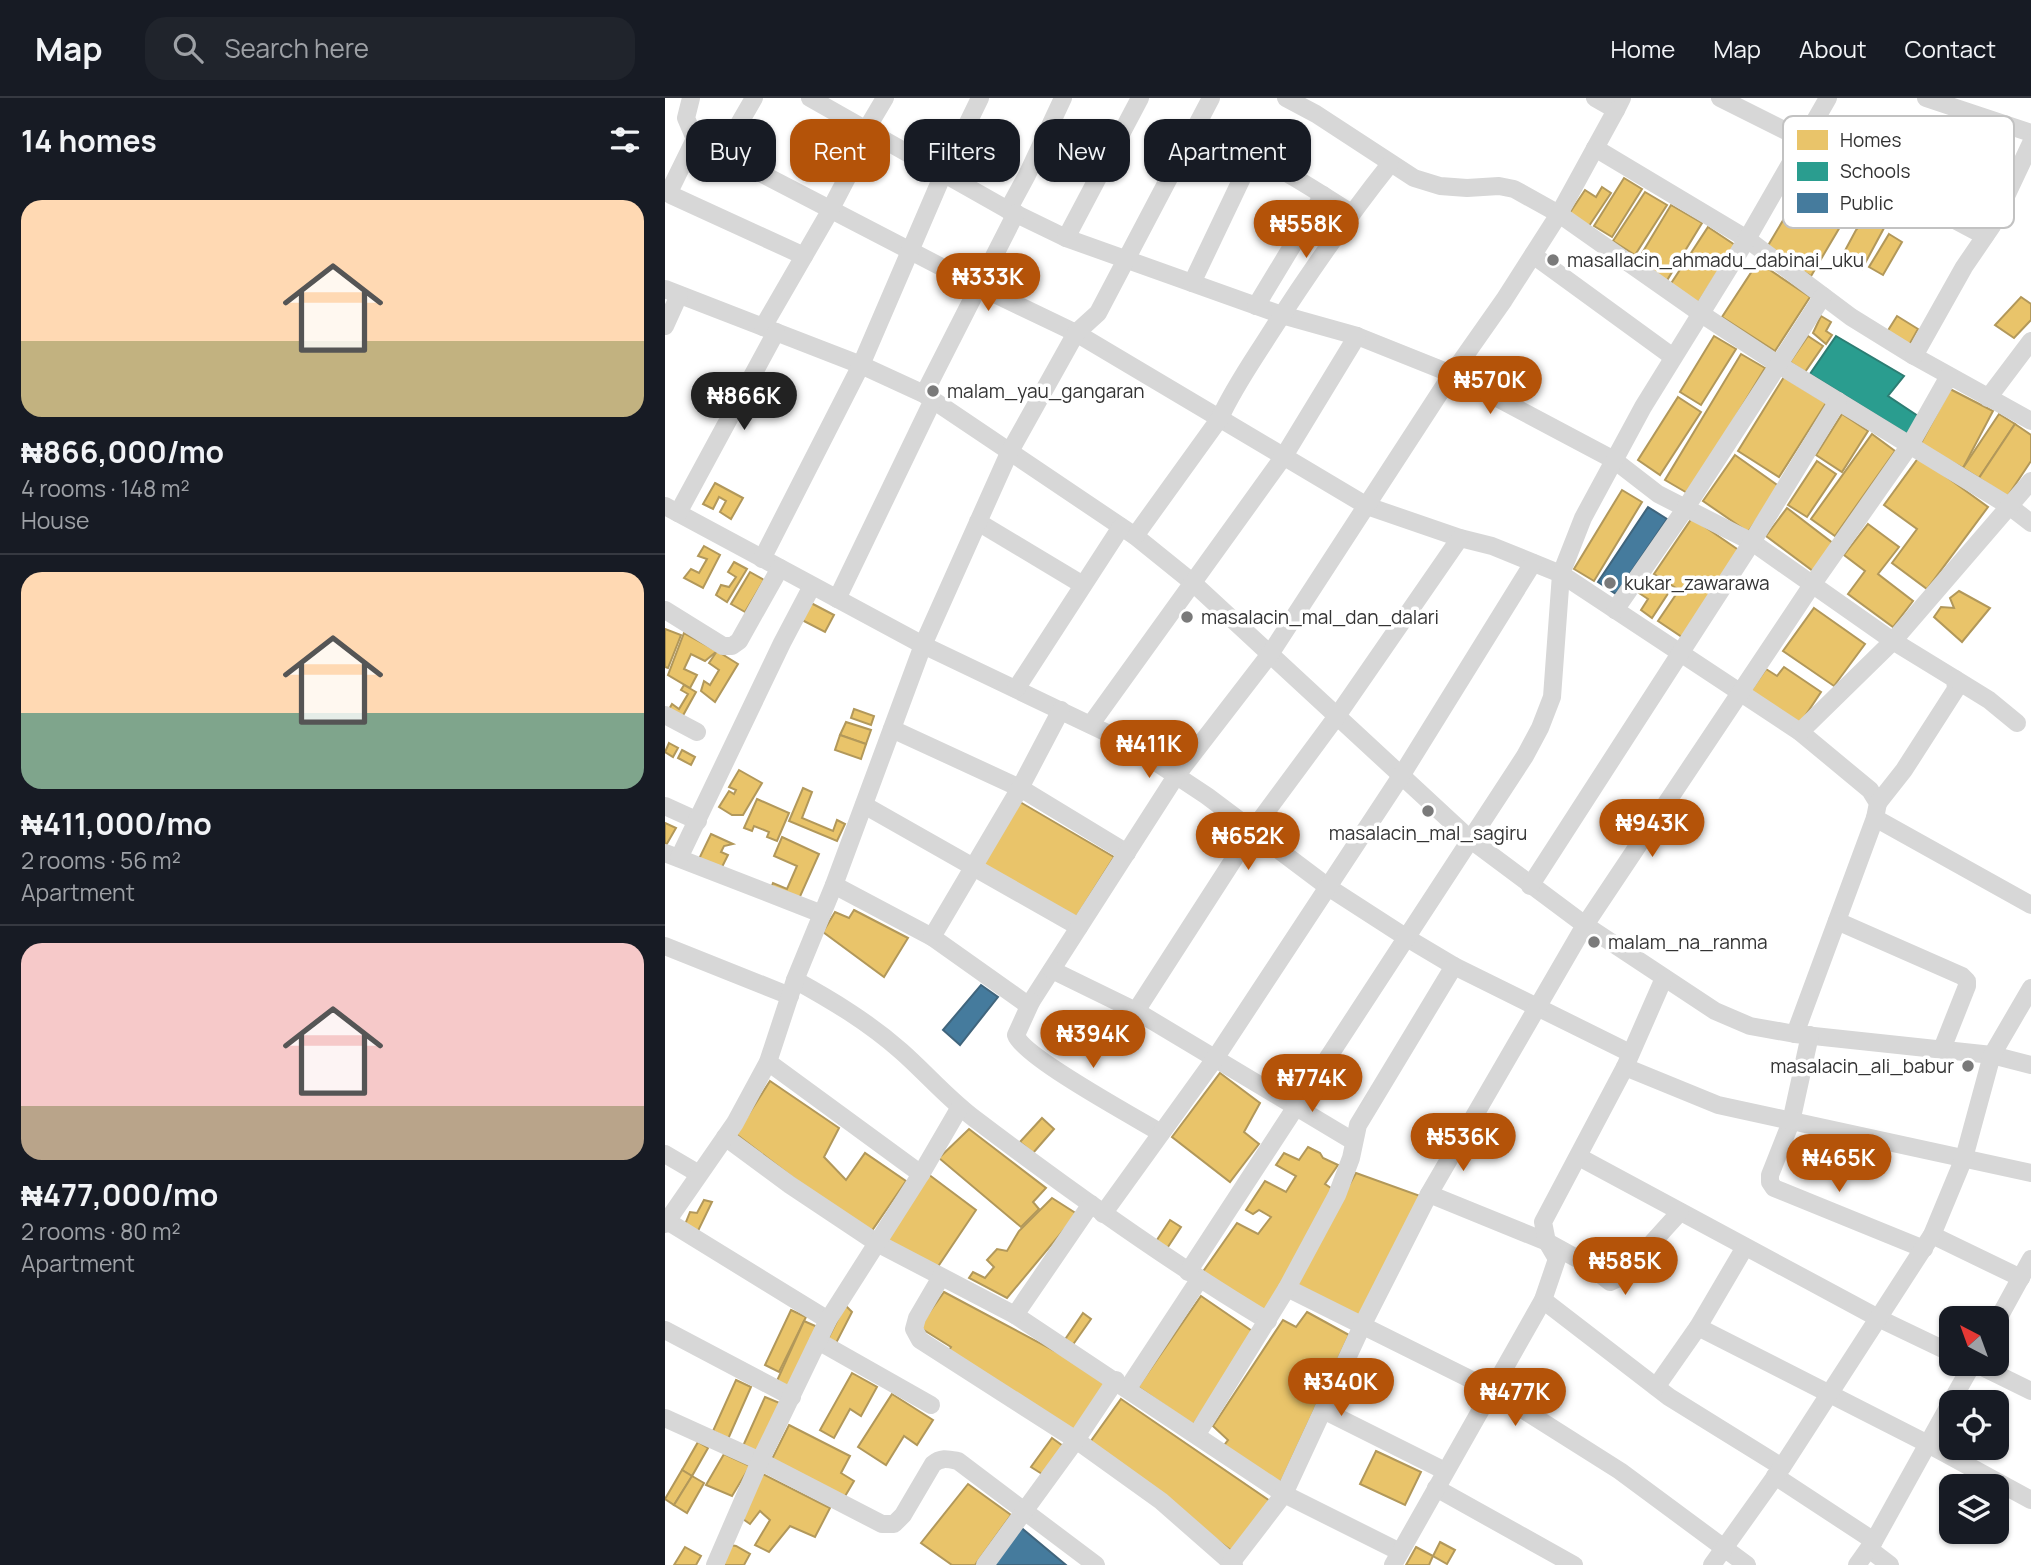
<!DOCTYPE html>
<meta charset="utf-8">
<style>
:root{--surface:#171b24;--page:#20242c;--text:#f1f3f6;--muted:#9ea1a6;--line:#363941;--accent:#b45309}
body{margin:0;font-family:Manrope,sans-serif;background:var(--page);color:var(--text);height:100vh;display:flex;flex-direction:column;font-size:26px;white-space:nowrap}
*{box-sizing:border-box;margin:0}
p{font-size:23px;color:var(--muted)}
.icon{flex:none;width:38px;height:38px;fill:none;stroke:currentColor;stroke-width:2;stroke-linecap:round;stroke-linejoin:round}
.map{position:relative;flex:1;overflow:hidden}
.details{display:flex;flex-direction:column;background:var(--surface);width:665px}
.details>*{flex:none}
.banner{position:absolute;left:21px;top:21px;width:665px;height:63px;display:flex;gap:14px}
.needle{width:46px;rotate:319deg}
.tools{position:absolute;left:1274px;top:1208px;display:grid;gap:14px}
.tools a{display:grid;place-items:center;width:70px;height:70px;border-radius:14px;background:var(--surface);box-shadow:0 2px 5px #0004;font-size:35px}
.price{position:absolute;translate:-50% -60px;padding:0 16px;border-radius:24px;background:var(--accent);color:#fff;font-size:23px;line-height:46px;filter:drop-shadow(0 2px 4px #0008)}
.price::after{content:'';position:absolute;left:50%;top:42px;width:21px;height:16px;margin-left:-10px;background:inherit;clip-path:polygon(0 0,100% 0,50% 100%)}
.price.selected{background:#222;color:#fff}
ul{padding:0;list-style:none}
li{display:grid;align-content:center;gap:14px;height:371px;padding:0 21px}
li+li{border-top:2px solid var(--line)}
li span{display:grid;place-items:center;height:217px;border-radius:21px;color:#555}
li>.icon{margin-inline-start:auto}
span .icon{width:126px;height:126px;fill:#fffc;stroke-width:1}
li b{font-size:30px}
h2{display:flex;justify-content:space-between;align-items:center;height:84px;padding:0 21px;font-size:30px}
.chip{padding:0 24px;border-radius:21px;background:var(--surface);box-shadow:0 2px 5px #0004;font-size:24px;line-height:63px}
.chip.selected{background:var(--accent);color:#fff}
header{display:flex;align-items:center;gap:42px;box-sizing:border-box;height:98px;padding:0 35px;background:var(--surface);border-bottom:2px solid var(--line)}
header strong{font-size:33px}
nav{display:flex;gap:38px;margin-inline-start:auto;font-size:24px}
.search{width:490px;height:63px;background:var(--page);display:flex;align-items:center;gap:18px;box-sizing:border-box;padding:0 24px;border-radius:21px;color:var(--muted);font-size:26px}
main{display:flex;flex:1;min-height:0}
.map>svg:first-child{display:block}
</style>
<header>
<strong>Map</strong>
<div class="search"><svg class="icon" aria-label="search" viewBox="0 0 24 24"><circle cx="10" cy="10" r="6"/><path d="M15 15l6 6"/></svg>Search here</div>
<nav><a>Home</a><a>Map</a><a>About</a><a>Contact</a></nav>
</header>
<main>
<section class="details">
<h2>14 homes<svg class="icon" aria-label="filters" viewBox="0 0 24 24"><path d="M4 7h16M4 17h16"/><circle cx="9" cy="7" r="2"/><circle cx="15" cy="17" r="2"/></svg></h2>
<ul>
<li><span style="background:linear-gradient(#ffd9b3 65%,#c2b280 0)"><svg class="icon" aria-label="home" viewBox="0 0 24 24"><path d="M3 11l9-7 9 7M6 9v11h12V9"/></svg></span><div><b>₦866,000/mo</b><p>4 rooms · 148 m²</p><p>House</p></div></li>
<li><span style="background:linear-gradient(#ffd9b3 65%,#7fa58c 0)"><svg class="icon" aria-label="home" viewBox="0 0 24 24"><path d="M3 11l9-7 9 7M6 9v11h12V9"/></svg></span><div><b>₦411,000/mo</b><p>2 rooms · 56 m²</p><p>Apartment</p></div></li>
<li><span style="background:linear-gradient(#f6c9c9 75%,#b9a48a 0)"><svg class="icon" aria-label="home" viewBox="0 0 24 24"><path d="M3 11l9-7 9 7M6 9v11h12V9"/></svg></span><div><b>₦477,000/mo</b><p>2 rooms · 80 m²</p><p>Apartment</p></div></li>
</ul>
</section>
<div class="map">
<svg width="1366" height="1467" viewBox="0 0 1366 1467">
<rect width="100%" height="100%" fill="#fff"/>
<g fill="#e9c46a" stroke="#b2985a" stroke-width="2">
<polygon points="959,80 977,91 947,139 929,128"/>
<polygon points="937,89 946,95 924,128 904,116 920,92 931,99"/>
<polygon points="980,94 1002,107 970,157 948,143"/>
<polygon points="1130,102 1163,121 1173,105 1185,112 1146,178 1101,151"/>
<polygon points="1006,107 1037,125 1001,184 971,165"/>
<polygon points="1202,120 1219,130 1197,171 1176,160 1191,132"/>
<polygon points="1043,129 1070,147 1033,205 1005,187"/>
<polygon points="1224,136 1237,144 1218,177 1204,169"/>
<polygon points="1093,164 1145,199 1110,253 1057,219"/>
<polygon points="1356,199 1366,206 1366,222 1349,240 1330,227"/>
<polygon points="1156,218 1166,224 1161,233 1167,237 1161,246 1148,235"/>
<polygon points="1232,218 1253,231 1243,249 1222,234"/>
<polygon points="1049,238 1071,251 1036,307 1015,294"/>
<polygon points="1143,238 1158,248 1140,274 1125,264"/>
<polygon points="1076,256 1100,270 1024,396 1000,382"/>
<polygon points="1119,279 1161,305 1114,379 1073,353"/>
<polygon points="1285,291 1328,313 1298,370 1255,347"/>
<polygon points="1013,299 1036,314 995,377 973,362"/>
<polygon points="1177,316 1203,333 1177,374 1151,357"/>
<polygon points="1334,316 1350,326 1314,380 1298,370"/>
<polygon points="1350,326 1366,337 1366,363 1342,399 1314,380"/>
<polygon points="1207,336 1230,353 1170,438 1146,421"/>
<polygon points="1070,357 1115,389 1083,434 1038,403"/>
<polygon points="1254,359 1323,409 1262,491 1227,465 1252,431 1219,407"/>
<polygon points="1152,363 1171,376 1142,419 1123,407"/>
<polygon points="50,385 78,400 66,421 55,414 61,403 54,399 48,411 38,406"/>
<polygon points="957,392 977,404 929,483 909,471"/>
<polygon points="1122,410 1169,446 1148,473 1101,438"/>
<polygon points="1027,420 1075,453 1017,539 993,523 1014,492 989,476"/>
<polygon points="1203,426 1234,449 1213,476 1248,503 1228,529 1183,496 1200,473 1179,457"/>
<polygon points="39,448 55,457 38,490 19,480 26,471 34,475 42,461 33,458"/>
<polygon points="69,464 82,471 62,504 51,497 56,487 64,489 71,479 63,474"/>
<polygon points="85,474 99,482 80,514 66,506"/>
<polygon points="983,481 1004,494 987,520 976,512 983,501 974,495"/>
<polygon points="1294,493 1325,510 1297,544 1269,519 1276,509 1289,510 1285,500"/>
<polygon points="146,505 169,517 160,534 137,522"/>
<polygon points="1149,510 1200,546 1169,588 1118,553"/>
<polygon points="0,531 16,537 3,570 0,569"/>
<polygon points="19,535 52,553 40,563 26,556 19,571 32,577 25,590 3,577"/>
<polygon points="52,553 73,566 50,604 36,593 39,583 45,587 54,572 44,565"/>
<polygon points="1119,569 1156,594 1134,627 1085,594 1101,571 1112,578"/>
<polygon points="19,587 31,594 16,621 3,613 7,606 14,611 23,596 16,592"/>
<polygon points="189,611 209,618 206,627 186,620"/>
<polygon points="181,624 206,632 201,646 175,637"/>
<polygon points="175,637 201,646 196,661 170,652"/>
<polygon points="4,645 13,650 8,659 0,654"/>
<polygon points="17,652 30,659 26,667 13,660"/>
<polygon points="74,672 97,685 78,717 67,717 54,709 64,693 69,696 71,692 64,689"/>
<polygon points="138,690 147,694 137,720 168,733 172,722 180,726 172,743 124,723"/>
<polygon points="92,701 124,715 112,743 102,739 104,734 89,728 87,733 79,730"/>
<polygon points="355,704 449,759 410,821 316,766"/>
<polygon points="0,725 11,730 0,749"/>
<polygon points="46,736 68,746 59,748 56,754 63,757 55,773 33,763"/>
<polygon points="117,739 154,756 133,803 106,790 108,785 122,791 132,768 109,758"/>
<polygon points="189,812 243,840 219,879 158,834 170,814 184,820"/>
<polygon points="555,975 595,1005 579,1034 594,1046 565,1084 507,1039"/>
<polygon points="105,983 174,1030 159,1059 181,1082 200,1055 241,1083 206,1134 139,1088 71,1036"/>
<polygon points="377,1020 389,1031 368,1055 355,1044"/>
<polygon points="304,1031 381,1090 368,1104 374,1111 356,1129 274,1060"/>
<polygon points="643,1049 655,1055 658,1060 673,1067 660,1086 669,1092 601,1215 537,1175 572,1125 593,1136 606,1119 594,1112 588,1116 581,1112 600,1083 621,1094 631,1078 611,1067 619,1055 634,1062"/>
<polygon points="691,1075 758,1099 698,1221 627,1188"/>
<polygon points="263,1076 311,1112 270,1173 221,1142"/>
<polygon points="387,1100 412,1116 342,1200 304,1180 308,1174 320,1180 329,1169 322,1162 332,1151 342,1153 354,1133"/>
<polygon points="39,1102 47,1104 32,1135 19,1129 25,1114 32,1115"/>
<polygon points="505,1122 516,1129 499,1155 488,1148"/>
<polygon points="279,1194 446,1283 410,1338 282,1255 286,1249 254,1229"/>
<polygon points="536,1198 590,1235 528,1327 473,1289"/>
<polygon points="180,1207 187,1214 169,1249 161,1245"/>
<polygon points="126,1212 141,1219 114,1274 100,1267"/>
<polygon points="642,1214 684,1237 614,1388 557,1350 563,1342 548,1328 618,1222 631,1229"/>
<polygon points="418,1215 426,1221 407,1248 399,1243"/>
<polygon points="139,1223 157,1231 127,1292 111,1285"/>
<polygon points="187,1275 212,1289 196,1318 185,1311 169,1340 155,1332"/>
<polygon points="71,1282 86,1289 63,1341 48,1333"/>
<polygon points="227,1296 268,1322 252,1347 239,1338 221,1367 193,1349"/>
<polygon points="100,1299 117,1306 94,1355 78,1348"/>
<polygon points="456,1301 605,1403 567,1453 423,1347"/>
<polygon points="124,1327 185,1358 176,1375 189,1383 179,1400 107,1361"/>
<polygon points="387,1340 398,1348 377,1376 366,1369"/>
<polygon points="33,1344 43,1350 27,1378 17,1372"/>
<polygon points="711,1353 756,1374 740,1407 695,1386"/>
<polygon points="59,1356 85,1368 67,1398 41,1387"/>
<polygon points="17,1372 27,1378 9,1407 0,1401"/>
<polygon points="94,1374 165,1410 150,1439 125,1428 104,1454 90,1447 105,1422 95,1413 85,1426 75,1419"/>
<polygon points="27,1378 39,1385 22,1415 9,1407"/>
<polygon points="303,1386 346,1417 310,1467 287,1467 256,1445"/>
<polygon points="775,1444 790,1452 782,1466 768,1458"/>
<polygon points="59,1446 71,1448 85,1456 79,1467 56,1467"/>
<polygon points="20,1449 36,1458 31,1467 9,1467"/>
<polygon points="751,1449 768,1458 764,1467 741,1467"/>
</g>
<polygon fill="#2a9d8f" stroke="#2d7d73" stroke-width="2" points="1171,238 1239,278 1223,298 1253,318 1242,336 1145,276"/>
<g fill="#457b9d" stroke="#40657d" stroke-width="2">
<polygon points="983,409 1002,421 951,496 933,484"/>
<polygon points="316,887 333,899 295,947 278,932"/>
<polygon points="353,1427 401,1467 325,1467"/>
</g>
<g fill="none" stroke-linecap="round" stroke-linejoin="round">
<g stroke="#d7d7d7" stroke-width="18">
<polyline points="26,0 21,20 30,41 315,189 411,235 702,408 795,440 827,448 896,476 1135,634 1205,692 1213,705 1210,720 1130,936"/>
<polyline points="145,0 343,112 401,140 617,217 692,238 787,276 949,362 993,396 1087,444 1228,543 1290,581 1291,591 1239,672 1213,705"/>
<polyline points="621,0 651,16 749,80 775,88 802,90 834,88 849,91 894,116 1035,215 1114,267 1344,408 1366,425"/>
<polyline points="930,0 951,12 957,0"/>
<polyline points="1055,0 1139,42 1320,138"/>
<polyline points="1261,0 1366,35"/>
<path d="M528,36C587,50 636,83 686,115"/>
<polyline points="30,41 5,92 6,97 139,158"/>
<polyline points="930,50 1082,141 1186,219 1249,258 1366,323"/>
<polyline points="56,57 89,0"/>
<polyline points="343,112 362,77 398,0"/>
<polyline points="401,140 475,0"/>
<polyline points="868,157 1008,259"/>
<polyline points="527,185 588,57"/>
<polyline points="0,191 196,267 259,296 470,438 527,484 806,742 920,827 1050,913 1085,928 1130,936 1327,957 1366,967"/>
<polyline points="591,208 658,97"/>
<polyline points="0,228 14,197"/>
<polyline points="98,229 161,120 185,74 201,32 220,0"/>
<polyline points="1249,258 1299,169 1327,128 1366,45"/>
<polyline points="259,296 351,115"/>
<polyline points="1323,300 1366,243"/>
<polyline points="0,408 258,547 459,643 542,698 663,789 742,840 789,868 965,955"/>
<polyline points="13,415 111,234"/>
<polyline points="313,424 418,487"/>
<path d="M470,438L555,320C568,291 587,264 604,237C642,178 682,120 725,66"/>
<polyline points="97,461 196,267 279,74 315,0"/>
<polyline points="172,501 268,302"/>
<polyline points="0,512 58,548 67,548 74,543 115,470"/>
<polyline points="950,512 1020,411 1158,198"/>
<polyline points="1290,581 1324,602 1352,625"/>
<polyline points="351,591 456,429"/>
<polyline points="0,617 32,634"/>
<polyline points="426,626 619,358 692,238"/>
<polyline points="227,631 355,690 462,755"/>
<polyline points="1135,634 1228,543 1366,383"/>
<polyline points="199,707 414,829"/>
<polyline points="0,708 33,723"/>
<polyline points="1210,720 1366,807"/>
<polyline points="0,755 157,816"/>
<polyline points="14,760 117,545 147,488"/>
<polyline points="169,787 267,839 360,905 366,904 511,678 605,556 787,276 839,202 894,116 951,12"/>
<polyline points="865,788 1087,444 1173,303"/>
<polyline points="1172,823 1297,878 1302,883 1302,888 1277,951"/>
<polyline points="267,839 355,690 396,612"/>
<polyline points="0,848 125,898"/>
<polyline points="387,872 471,913 688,1043"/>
<path d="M130,882C168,903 203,924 236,953C261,975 283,1001 310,1021C405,1093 501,1162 603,1223"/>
<path d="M366,904L351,937C357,958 471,1020 496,1035"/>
<polyline points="471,913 587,733 672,618 795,440"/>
<polyline points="1145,937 1126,1024 1105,1077 1105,1084 1109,1090 1119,1094 1259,1151"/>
<polyline points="103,964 256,1076"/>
<polyline points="960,969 1053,1007 1366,1075"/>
<polyline points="60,1039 125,1087 212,1145 350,1217 619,1396 735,1454"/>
<polyline points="0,1056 34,1076"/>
<polyline points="914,1059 1215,1221 1286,1255"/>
<polyline points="764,1096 882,1144 922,1166 945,1184 956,1179 1015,1114"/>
<polyline points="438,1116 549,962 736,678 868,465"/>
<polyline points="2,1123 163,1222"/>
<polyline points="0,1126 70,1025 103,964 130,882 169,787 258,547 344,355 411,235 433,215 546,0"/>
<polyline points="1267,1137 1356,1180"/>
<polyline points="523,1174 860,658 875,630 887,599 896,476 918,420 978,309 1082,141 1163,0"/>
<polyline points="276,1179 252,1220 249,1231 255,1242 411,1342 496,1403 569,1467"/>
<polyline points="622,1190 827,1292 955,1373 1082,1467"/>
<polyline points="878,1202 1004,1299 1117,1369"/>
<polyline points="350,1217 426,1106"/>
<polyline points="1332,1223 1366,1161"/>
<polyline points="1033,1229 1263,1346 1366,1402"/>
<polyline points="0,1232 127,1299"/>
<polyline points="153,1243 266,1307"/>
<polyline points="1309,1265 1366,1293"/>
<polyline points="991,1289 1033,1229 1080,1149"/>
<polyline points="463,1290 534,1182"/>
<polyline points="1286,1304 1308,1265"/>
<polyline points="658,1312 780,1373"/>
<path d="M0,1320L95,1363L217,1426H229L238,1417L268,1366C276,1359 283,1361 293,1363L431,1467"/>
<polyline points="532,1336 622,1190 672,1097 686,1060 693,1027 789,868"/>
<polyline points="1110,1378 1209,1443"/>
<polyline points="771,1390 909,1467"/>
<polyline points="1204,1451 1225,1467"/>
<polyline points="566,1465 619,1396 697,1228 764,1096 920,827 1147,487 1245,347 1284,278"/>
<polyline points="50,1467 95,1363 163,1222 256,1076 295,1009"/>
<polyline points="320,1467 411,1342 451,1282"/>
<polyline points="728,1467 878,1202 892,1161 882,1144 878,1124 960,969 999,880"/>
<polyline points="1047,1467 1117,1369 1267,1137 1299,1060 1327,957 1366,890"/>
<polyline points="1192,1467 1209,1443 1286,1304"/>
</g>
</g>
<g fill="#7a7a7a" stroke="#fff" stroke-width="2.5">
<circle cx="888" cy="162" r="7"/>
<circle cx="268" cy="293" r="7"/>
<circle cx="945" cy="485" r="7"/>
<circle cx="522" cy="519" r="7"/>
<circle cx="763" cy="713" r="7"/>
<circle cx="929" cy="844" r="7"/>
<circle cx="1303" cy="968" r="7"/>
</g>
<g text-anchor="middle" stroke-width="7" stroke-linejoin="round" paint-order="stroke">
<g font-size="19" fill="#333" stroke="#fff" text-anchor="start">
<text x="902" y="169">masallacin_ahmadu_dabinai_uku</text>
<text x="282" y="300">malam_yau_gangaran</text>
<text x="959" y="492">kukar_zawarawa</text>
<text x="536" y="526">masalacin_mal_dan_dalari</text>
<text x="763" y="742" text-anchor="middle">masalacin_mal_sagiru</text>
<text x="943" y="851">malam_na_ranma</text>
<text x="1289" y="975" text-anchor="end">masalacin_ali_babur</text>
</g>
</g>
<rect x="1118" y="18" width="231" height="112" rx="10" fill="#fff" stroke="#c2c2c2" stroke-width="2"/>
<rect x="1132" y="32" width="31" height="20" fill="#e9c46a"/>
<rect x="1132" y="64" width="31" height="19" fill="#2a9d8f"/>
<rect x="1132" y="95" width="31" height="20" fill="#457b9d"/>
<g font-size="19" fill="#333">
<text x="1175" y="49">Homes</text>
<text x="1175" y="80">Schools</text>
<text x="1175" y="112">Public</text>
</g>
</svg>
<div class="tools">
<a><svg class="needle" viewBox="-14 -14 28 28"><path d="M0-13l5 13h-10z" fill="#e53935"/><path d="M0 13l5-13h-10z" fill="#9ea1a6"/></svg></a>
<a><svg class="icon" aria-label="locate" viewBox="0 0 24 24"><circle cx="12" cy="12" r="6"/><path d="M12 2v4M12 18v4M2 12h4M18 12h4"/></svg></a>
<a><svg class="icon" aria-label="layers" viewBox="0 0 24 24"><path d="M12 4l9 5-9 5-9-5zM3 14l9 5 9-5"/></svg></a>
</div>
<b class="price" style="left:641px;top:162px">₦558K</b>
<b class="price" style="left:323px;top:215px">₦333K</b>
<b class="price" style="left:825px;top:318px">₦570K</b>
<b class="price selected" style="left:79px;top:334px">₦866K</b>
<b class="price" style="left:484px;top:682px">₦411K</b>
<b class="price" style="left:987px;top:761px">₦943K</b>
<b class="price" style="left:583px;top:774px">₦652K</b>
<b class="price" style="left:428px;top:972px">₦394K</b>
<b class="price" style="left:647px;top:1016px">₦774K</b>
<b class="price" style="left:798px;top:1075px">₦536K</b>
<b class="price" style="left:1174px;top:1096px">₦465K</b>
<b class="price" style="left:960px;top:1199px">₦585K</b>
<b class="price" style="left:676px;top:1320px">₦340K</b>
<b class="price" style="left:850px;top:1330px">₦477K</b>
<div class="banner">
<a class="chip">Buy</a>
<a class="chip selected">Rent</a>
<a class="chip">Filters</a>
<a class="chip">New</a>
<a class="chip">Apartment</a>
</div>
</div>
</main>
